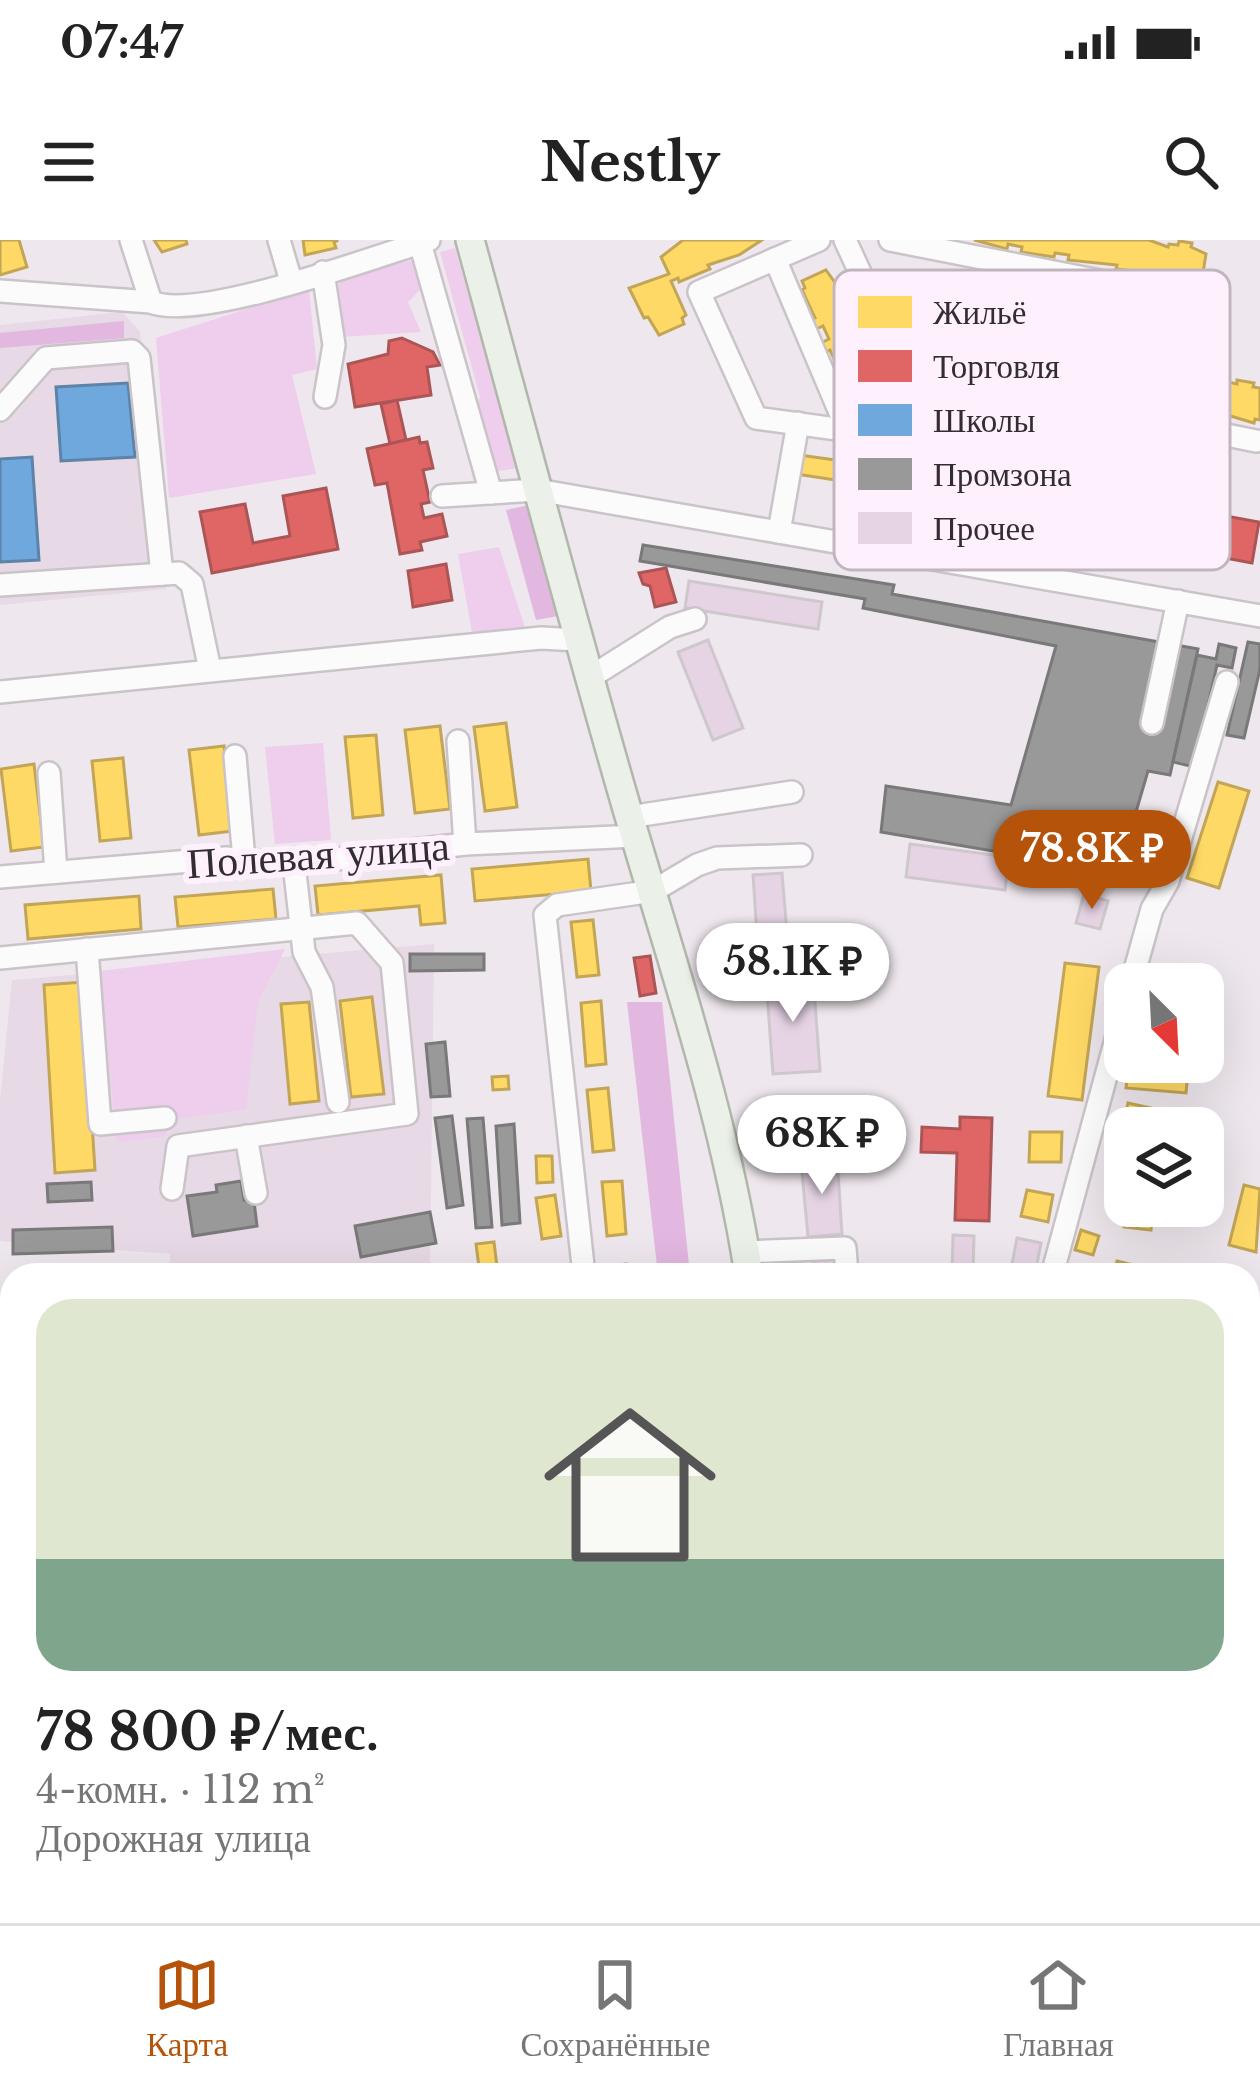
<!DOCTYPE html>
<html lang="ru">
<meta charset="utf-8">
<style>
:root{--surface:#fff;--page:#f6f6f6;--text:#222;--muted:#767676;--line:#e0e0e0;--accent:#b45309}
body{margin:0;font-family:"Libre Baskerville",serif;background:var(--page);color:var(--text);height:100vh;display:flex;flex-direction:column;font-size:45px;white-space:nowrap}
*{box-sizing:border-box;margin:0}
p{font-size:39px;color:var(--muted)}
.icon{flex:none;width:66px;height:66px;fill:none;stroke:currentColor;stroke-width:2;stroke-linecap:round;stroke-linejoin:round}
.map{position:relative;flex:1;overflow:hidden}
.drawer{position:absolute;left:0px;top:1023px;width:1260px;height:660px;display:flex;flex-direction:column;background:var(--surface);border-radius:36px 36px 0 0;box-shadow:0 12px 48px #0002}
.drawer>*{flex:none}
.needle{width:78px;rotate:156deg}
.controls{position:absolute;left:1104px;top:723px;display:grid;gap:24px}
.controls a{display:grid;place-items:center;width:120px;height:120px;border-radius:24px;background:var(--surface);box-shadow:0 12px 48px #0002;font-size:60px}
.price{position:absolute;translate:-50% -102px;padding:0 27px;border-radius:42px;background:#fff;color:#222;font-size:39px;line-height:78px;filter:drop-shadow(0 3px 6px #0008)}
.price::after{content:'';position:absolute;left:50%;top:72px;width:36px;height:27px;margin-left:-18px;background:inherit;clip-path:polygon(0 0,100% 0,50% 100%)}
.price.current{background:var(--accent);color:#fff}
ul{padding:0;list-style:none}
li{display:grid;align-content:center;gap:24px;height:636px;padding:0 36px}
li span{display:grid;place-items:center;height:372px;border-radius:36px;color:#555}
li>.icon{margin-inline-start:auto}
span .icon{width:216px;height:216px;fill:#fffc;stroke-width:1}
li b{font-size:51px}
.status{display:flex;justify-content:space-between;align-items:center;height:84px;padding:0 60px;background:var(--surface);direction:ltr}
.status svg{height:33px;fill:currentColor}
header{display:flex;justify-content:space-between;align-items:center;height:156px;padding:0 36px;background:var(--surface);font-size:54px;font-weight:800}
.tabs{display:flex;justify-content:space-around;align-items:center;height:168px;border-top:3px solid var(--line);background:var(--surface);font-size:33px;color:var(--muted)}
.tabs a{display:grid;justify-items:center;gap:6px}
.tabs .current{color:var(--accent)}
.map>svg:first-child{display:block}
</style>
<div class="status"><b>07:47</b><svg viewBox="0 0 49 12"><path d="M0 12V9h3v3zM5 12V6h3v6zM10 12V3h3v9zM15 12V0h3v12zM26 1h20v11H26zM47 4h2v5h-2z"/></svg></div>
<header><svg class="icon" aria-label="menu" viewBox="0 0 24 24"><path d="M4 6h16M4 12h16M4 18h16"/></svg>Nestly<svg class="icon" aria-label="search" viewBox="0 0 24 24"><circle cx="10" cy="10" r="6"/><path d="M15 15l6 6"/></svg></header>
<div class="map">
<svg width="1260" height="1683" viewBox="0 0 1260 1683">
<rect width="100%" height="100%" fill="#eee7ed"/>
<g fill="#e7d9e5">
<polygon points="122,72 140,92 166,349 0,365 0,85"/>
<polygon points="434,704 430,1035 170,1035 170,1014 0,1001 0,861 12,740"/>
</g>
<g fill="#efcdec">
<polygon points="455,8 518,228 492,232 475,171 480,157 440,12"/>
<polygon points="412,20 420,50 408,62 421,92 340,97 334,62 341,38"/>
<polygon points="309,49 317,129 292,135 316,234 169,258 156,98"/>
<polygon points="499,307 525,388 472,392 458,314"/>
<polygon points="323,503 331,600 275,604 265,507"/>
<polygon points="285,709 258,761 246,869 176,879 163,897 117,902 100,731"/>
</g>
<g fill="#e2b7e0">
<polygon points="124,81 124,98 0,108 0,93"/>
<polygon points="529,265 558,376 536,380 506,270"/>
<polygon points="627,762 662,762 690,1035 658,1035"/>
<polygon points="6,1061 12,1135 0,1136 0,1062"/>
</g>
<g fill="#ffd966" stroke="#c2a556" stroke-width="3">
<polygon points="0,0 19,0 27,27 0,35"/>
<polygon points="154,0 186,0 187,4 162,12"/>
<polygon points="303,0 337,0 337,1 334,2 336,8 305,15"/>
<polygon points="683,0 762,0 739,15 708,25 710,29 679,42 678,38 671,41 686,75 682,78 684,84 659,95 648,77 644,78 629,48 669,34 661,17"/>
<polygon points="974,0 1149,0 1168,7 1169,4 1178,5 1179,1 1192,3 1191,7 1206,14 1202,39 1195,38 1194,43 1162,37 1163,34 1116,29 1117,25 1068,20 1069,15 1055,13 1054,17 1021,12 1022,7 1008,4 1007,9"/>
<polygon points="826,30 836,44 839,43 852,87 862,100 866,98 873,113 870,114 873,131 850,142 847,136 843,138 830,110 826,112 821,103 829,99 823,86 814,90 810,80 815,78 802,50 805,48 802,41"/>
<polygon points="1051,103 1067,106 1066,110 1074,115 1088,117 1089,113 1098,115 1098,110 1115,114 1114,118 1122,119 1121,125 1134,128 1135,124 1143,125 1144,121 1161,124 1160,128 1174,136 1189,134 1190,130 1206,133 1205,137 1213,139 1212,143 1227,146 1228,142 1237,144 1237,140 1254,143 1253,147 1260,148 1260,180 1255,179 1254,183 1207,169 1206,173 1172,166 1173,162 1168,161 1161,160 1161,164 1143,161 1127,157 1128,152 1116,149 1115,154 1069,141 1068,145 1035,138 1035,134 1029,133 1020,168 1015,167 1013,174 989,169 990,145 986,144 996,120 1001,122 1002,114 1031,122 1034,108 1050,107"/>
<polygon points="799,215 865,224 862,244 796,234"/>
<polygon points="506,483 517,567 485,571 474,487"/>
<polygon points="440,486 450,569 415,573 405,490"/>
<polygon points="376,495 383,575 353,578 345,497"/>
<polygon points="224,506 233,591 199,595 189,510"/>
<polygon points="123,518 131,598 100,601 92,521"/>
<polygon points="34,524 44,607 11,611 1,529"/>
<polygon points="1218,542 1249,551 1219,648 1187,638"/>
<polygon points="588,619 591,651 475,661 472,629"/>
<polygon points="441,635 445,683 421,685 419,666 318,675 315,646"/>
<polygon points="273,649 276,679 178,687 175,657"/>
<polygon points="139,656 141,689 28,699 25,665"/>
<polygon points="593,680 599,735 577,737 571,682"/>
<polygon points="1065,723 1099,727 1082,860 1048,856"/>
<polygon points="1146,731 1195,739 1194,744 1144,744"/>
<polygon points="83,742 95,930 55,933 44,745"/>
<polygon points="372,757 384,854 351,857 340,761"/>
<polygon points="601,761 606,824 586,826 581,763"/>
<polygon points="309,762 319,861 290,864 281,764"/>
<polygon points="1129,822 1149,822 1149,828 1188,831 1186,853 1126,848"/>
<polygon points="508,836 509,849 493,850 492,837"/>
<polygon points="608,848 614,910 593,912 587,850"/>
<polygon points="1128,863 1164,871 1160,888 1125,888 1125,898 1120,896"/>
<polygon points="1030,892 1062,892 1061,922 1029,922"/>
<polygon points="536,916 552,916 553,942 537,943"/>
<polygon points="622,941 626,994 607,996 602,942"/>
<polygon points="1244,945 1260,949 1256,1012 1229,1005"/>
<polygon points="1027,950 1053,955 1048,982 1021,976"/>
<polygon points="555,955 561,996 542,999 536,958"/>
<polygon points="1126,966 1153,966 1151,990 1124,987"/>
<polygon points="1081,990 1099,996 1093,1015 1075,1010"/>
<polygon points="494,1002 498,1035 480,1035 476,1004"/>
<polygon points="1117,1021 1150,1029 1148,1035 1113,1035"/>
<polygon points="626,1024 627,1035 606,1035 605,1027"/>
<polygon points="158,1671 163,1683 139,1683 137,1678"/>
<polygon points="164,1671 185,1671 188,1683 168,1683"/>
<polygon points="205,1671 239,1671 240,1674 206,1678"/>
<polygon points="487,1671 521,1671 520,1683 486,1683"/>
<polygon points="717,1671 761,1675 760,1683 715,1683"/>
</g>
<g fill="#e06666" stroke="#ac5556" stroke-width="3">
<polygon points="402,98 433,112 440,125 427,127 431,155 355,167 348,124 388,114 389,101"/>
<polygon points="397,160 406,200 390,204 381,164"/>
<polygon points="419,197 420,203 427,202 433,228 423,230 430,262 421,264 424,278 442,274 447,296 420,302 422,310 400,314 387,243 375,245 367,209"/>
<polygon points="1046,243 1259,282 1252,323 1039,283"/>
<polygon points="326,248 338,309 212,333 200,272 245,264 253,303 290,296 283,256"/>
<polygon points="446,324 452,360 413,367 408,331"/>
<polygon points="666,328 676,362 655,367 650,346 643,344 639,333"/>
<polygon points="650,716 656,753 640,756 634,718"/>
<polygon points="960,877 992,878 989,981 955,980 957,913 921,912 922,887 960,889"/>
<polygon points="1248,1299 1251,1299 1254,1337 1248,1338"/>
<rect x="0" y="1530" width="12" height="27"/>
</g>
<g fill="#6fa8dc" stroke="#5d83a9" stroke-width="3">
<polygon points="128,143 135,217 61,221 56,147"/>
<polygon points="32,217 39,320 0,322 0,219"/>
</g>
<g fill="#999" stroke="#7a797a" stroke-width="3">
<polygon points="643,305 894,345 892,354 1198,409 1170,535 1148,531 1128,599 1054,588 1028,617 881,592 886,546 1011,565 1056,406 863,368 865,359 640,321"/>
<polygon points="1248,402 1260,404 1260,429 1244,498 1227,495"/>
<polygon points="1219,404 1236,408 1232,428 1217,425 1194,527 1173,522 1197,415 1216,419"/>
<polygon points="410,714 484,714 484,730 410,731"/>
<polygon points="445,802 450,856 431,857 426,804"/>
<polygon points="452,876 463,965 447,968 435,878"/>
<polygon points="483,878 492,987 476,988 467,879"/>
<polygon points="514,884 520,983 502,985 496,886"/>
<polygon points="241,941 244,960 254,961 257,986 193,996 187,956 217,952 216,945"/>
<polygon points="91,942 92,960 48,962 47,944"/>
<polygon points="430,972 436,1003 361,1017 355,986"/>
<polygon points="112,987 113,1011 13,1014 13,990"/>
<polygon points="1248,1141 1258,1143 1255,1161 1248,1159"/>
<rect x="0" y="1153" width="12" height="17"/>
</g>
<g fill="#e6d4e5" stroke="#cec8cd" stroke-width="3">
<polygon points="689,341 822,362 818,389 685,368"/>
<polygon points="708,400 743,488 713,500 678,412"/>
<polygon points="910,604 1009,617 1005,650 906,637"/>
<polygon points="782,633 787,693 757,695 753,635"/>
<polygon points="1084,654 1108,661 1100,689 1076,683"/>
<polygon points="813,735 820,831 773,834 766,739"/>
<polygon points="837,917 842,994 808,997 801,921"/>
<polygon points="953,995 974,996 973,1035 952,1035"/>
<polygon points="1017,998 1041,1003 1036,1029 1012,1024"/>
<polygon points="836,1019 837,1035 814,1035 813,1021"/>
<polygon points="1255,1458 1260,1459 1260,1594 1248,1592 1248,1503"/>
</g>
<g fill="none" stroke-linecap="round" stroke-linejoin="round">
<g stroke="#cac4c9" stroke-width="26">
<g id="minor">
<polyline points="131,0 151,62"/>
<polyline points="279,0 291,41"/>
<polyline points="819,0 699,52 756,178 1028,215 1039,157 1256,201"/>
<polyline points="845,0 938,201 955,228 935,319"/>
<polyline points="890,0 1192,59"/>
<polyline points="420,3 491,253"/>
<polyline points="775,19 847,189"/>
<polyline points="323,32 334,105 325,157"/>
<path d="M0,51L151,62C198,82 374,17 429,0"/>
<polyline points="0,170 46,118 132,111 139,118 162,334"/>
<polyline points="442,256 537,250 1260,376"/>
<polyline points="779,292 798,183"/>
<polyline points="0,345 179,333 192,344 210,430"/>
<polyline points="589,438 670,387 695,379"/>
<polyline points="0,452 541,398 578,400"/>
<polyline points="1152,483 1178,361"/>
<polyline points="458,501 465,604"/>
<polyline points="235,516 244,620"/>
<polyline points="49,533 56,632"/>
<polyline points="629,577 792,552"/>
<polyline points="294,624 304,712 322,747 338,862"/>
<polyline points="0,637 226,618 294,624 465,604 636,596"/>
<polyline points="87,709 100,884 165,878"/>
<polyline points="0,718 357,683 392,723 407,874 178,906 172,949"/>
<polyline points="1131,744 1152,669 1168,641 1227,442"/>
<polyline points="246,896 256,953"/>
<polyline points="745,1012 845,1008 847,1035"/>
<polyline points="584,1035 545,675 557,665 653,651 697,625 717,618 801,615"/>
<polyline points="1052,1035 1125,766"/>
<polyline points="1260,1072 1250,1115 1260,1137"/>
<polyline points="0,1145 12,1145"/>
<polyline points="0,1204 12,1203"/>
<polyline points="1248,1242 1260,1178"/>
<polyline points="0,1341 12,1341"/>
<polyline points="1248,1373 1260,1374"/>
<polyline points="0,1496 12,1496"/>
<polyline points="0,1518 12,1517"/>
<polyline points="671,1671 678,1683"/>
<polyline points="39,1683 77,1671"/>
<polyline points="598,1683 599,1671"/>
<polyline points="1026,1683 1027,1671"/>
</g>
</g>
<g stroke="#b2b7ac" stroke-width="32">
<path id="major" d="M470,0C522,190 572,380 627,569C672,723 725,877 749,1035"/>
</g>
<g stroke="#b2b7ac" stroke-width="34">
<g id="highway">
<polyline points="0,1391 12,1391"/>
<polyline points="1248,1391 1260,1392"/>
<polyline points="1248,1414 1260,1415"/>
<polyline points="0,1417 12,1417"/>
</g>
</g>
<use href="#minor" stroke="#fcfbfc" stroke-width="21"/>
<use href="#major" stroke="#ebf0e8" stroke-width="27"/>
<use href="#highway" stroke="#e0e7da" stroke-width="30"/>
</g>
<g text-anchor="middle" stroke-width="12" stroke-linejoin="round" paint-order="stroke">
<g font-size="42" fill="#322d32" stroke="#fef1fd">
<text transform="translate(318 614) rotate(-4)" y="15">Полевая улица</text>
</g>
</g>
<rect x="834" y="30" width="396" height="300" rx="18" fill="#fef1fd" stroke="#c1b6c0" stroke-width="3"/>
<rect x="858" y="56" width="54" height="32" fill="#ffd966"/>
<rect x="858" y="110" width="54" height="32" fill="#e06666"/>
<rect x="858" y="164" width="54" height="32" fill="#6fa8dc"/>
<rect x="858" y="218" width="54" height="32" fill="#999"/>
<rect x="858" y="272" width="54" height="32" fill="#e6d4e5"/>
<g font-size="33" fill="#322d32">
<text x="933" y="84">Жильё</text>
<text x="933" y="138">Торговля</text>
<text x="933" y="192">Школы</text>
<text x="933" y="246">Промзона</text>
<text x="933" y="300">Прочее</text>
</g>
</svg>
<div class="controls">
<a><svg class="needle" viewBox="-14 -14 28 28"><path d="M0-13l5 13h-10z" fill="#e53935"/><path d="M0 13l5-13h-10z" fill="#767676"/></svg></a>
<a><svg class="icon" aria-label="layers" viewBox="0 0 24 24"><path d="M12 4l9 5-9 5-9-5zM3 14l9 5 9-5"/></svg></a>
</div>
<b class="price current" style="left:1092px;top:672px">78.8K ₽</b>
<b class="price" style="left:793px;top:785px">58.1K ₽</b>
<b class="price" style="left:822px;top:957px">68K ₽</b>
<section class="drawer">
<ul>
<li><span style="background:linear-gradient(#dfe7d0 70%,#7fa58c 0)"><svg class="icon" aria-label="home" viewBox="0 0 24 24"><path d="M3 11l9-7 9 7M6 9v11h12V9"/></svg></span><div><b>78 800 ₽/мес.</b><p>4-комн. · 112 m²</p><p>Дорожная улица</p></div></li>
</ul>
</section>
</div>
<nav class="tabs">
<a class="current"><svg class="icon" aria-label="map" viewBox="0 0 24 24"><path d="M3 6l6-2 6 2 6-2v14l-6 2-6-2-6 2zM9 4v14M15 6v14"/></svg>Карта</a>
<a><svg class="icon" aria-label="saved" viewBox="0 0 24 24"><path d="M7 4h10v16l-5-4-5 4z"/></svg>Сохранённые</a>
<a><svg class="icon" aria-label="home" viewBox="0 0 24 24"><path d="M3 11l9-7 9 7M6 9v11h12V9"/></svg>Главная</a>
</nav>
